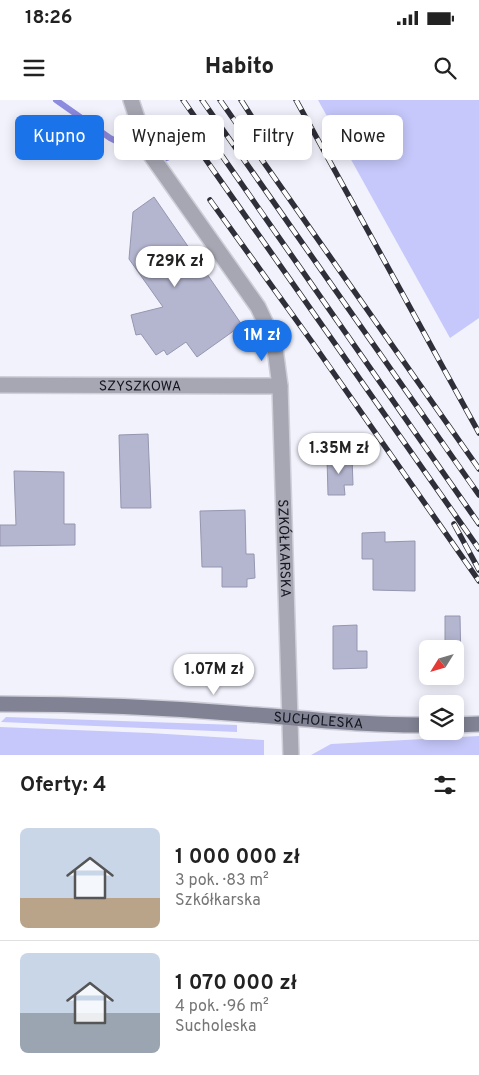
<!DOCTYPE html>
<html lang="pl">
<meta charset="utf-8">
<style>
:root{--surface:#fff;--page:#f2f2f2;--text:#222;--muted:#767676;--line:#e0e0e0;--accent:#1a73e8}
body{margin:0;font-family:Overpass,sans-serif;background:var(--page);color:var(--text);height:100vh;display:flex;flex-direction:column;font-size:19px;white-space:nowrap}
*{box-sizing:border-box;margin:0}
p{font-size:16px;color:var(--muted)}
.icon{flex:none;width:28px;height:28px;fill:none;stroke:currentColor;stroke-width:2;stroke-linecap:round;stroke-linejoin:round}
.map{position:relative;height:655px;overflow:hidden}
.panel{display:flex;flex-direction:column;background:var(--surface);flex:1}
.panel>*{flex:none}
.banner{position:absolute;left:15px;top:15px;width:450px;height:45px;display:flex;gap:10px}
.needle{width:32px;rotate:233deg}
.tools{position:absolute;left:419px;top:540px;display:grid;gap:10px}
.tools a{display:grid;place-items:center;width:45px;height:45px;border-radius:8px;background:var(--surface);box-shadow:0 2px 12px #0003;font-size:25px}
.price{position:absolute;translate:-50% -42px;padding:0 11px;border-radius:18px;background:#fff;color:#222;font-size:16px;line-height:32px;filter:drop-shadow(0 1px 2px #0008)}
.price::after{content:'';position:absolute;left:50%;top:30px;width:15px;height:11px;margin-left:-8px;background:inherit;clip-path:polygon(0 0,100% 0,50% 100%)}
.price.current{background:var(--accent);color:#fff}
ul{padding:0;list-style:none}
li{display:flex;align-items:center;gap:15px;height:125px;padding:0 20px}
li+li{border-top:1px solid var(--line)}
li span{display:grid;place-items:center;flex:none;width:140px;height:100px;border-radius:8px;color:#555}
li>.icon{margin-inline-start:auto}
span .icon{width:60px;height:60px;fill:#fffc;stroke-width:1}
li b{font-size:21px}
h2{display:flex;justify-content:space-between;align-items:center;height:60px;padding:0 20px;font-size:21px}
.tag{padding:0 18px;border-radius:8px;background:var(--surface);box-shadow:0 2px 12px #0003;font-size:18px;line-height:45px}
.tag.current{background:var(--accent);color:#fff}
.status{display:flex;justify-content:space-between;align-items:center;height:35px;padding:0 25px;background:var(--surface);direction:ltr}
.status svg{height:14px;fill:currentColor}
header{display:flex;justify-content:space-between;align-items:center;height:65px;padding:0 20px;background:var(--surface);font-size:22px;font-weight:800}
.map>svg:first-child{display:block}
</style>
<div class="status"><b>18:26</b><svg viewBox="0 0 49 12"><path d="M0 12V9h3v3zM5 12V6h3v6zM10 12V3h3v9zM15 12V0h3v12zM26 1h20v11H26zM47 4h2v5h-2z"/></svg></div>
<header><svg class="icon" aria-label="menu" viewBox="0 0 24 24"><path d="M4 6h16M4 12h16M4 18h16"/></svg>Habito<svg class="icon" aria-label="search" viewBox="0 0 24 24"><circle cx="10" cy="10" r="6"/><path d="M15 15l6 6"/></svg></header>
<div class="map">
<svg width="479" height="655" viewBox="0 0 479 655">
<rect width="100%" height="100%" fill="#f2f2fd"/>
<g fill="#c6c8fb">
<polygon points="318,0 479,0 479,218 450,238"/>
<polygon points="6,617 237,625 237,632 1,622"/>
<polygon points="0,627 150,633 264,640 264,655 0,655"/>
<polygon points="479,636 479,655 311,655 331,644"/>
</g>
<g fill="none" stroke-linecap="round" stroke-linejoin="round">
<g stroke="#8d8bdf" stroke-width="6">
<polyline points="56,0 110,38 132,49"/>
<polyline points="164,59 181,53"/>
</g>
</g>
<g fill="#b4b5cf" stroke="#9596af">
<polygon points="154,97 242,225 197,257 186,242 167,255 164,250 156,255 141,234 136,235 131,215 163,207 129,159 133,112"/>
<polygon points="148,334 151,408 121,408 119,335"/>
<polygon points="327,357 352,357 353,385 344,385 345,395 328,395"/>
<polygon points="14,371 64,372 64,424 75,424 75,445 0,446 0,425 16,425"/>
<polygon points="245,410 246,454 254,454 255,478 247,479 247,487 222,487 222,467 202,467 200,411"/>
<polygon points="385,432 385,442 415,441 415,491 373,490 373,459 362,459 362,433"/>
<polygon points="445,516 460,516 461,568 455,568 455,549 445,549"/>
<polygon points="357,525 357,551 367,551 367,568 333,569 333,526"/>
</g>
<g fill="none" stroke-linecap="round" stroke-linejoin="round">
<g stroke="#cecfd9" stroke-width="18">
<g id="street">
<path id="s1" d="M131,0L148,51L258,207L274,241L280,286L291,655"/>
<path id="s2" d="M0,285L280,286"/>
</g>
</g>
<g stroke="#cecfd9" stroke-width="18">
<g id="secondary">
<path id="s3" d="M0,604C81,604 161,607 242,614C304,618 365,626 428,625"/>
<polyline points="455,625 479,624"/>
</g>
</g>
<use href="#street" stroke="#a6a7b2" stroke-width="15"/>
<use href="#secondary" stroke="#818293" stroke-width="15"/>
<g stroke="#2f2f39" stroke-width="5.5">
<g id="rail">
<polyline points="183,0 479,424"/>
<polyline points="202,0 479,395"/>
<polyline points="220,0 479,369"/>
<polyline points="241,0 261,31"/>
<polyline points="296,0 479,333"/>
<polyline points="197,47 479,449"/>
<polyline points="210,100 312,242 479,481"/>
<polyline points="454,424 479,470"/>
</g>
</g>
<use href="#rail" stroke="#fff" stroke-width="4" stroke-dasharray="11" stroke-linecap="butt"/>
</g>
<g text-anchor="middle" stroke-width="5" stroke-linejoin="round" paint-order="stroke">
<g font-size="14" fill="#14151e" stroke="#fff">
<text dy="5" stroke="none"><textPath href="#s2" startOffset="140">SZYSZKOWA</textPath></text>
<text dy="5" stroke="none"><textPath href="#s1" startOffset="490">SZKÓŁKARSKA</textPath></text>
<text dy="5" stroke="none"><textPath href="#s3" startOffset="319">SUCHOLESKA</textPath></text>
</g>
</g>
</svg>
<div class="tools">
<a><svg class="needle" viewBox="-14 -14 28 28"><path d="M0-13l5 13h-10z" fill="#e53935"/><path d="M0 13l5-13h-10z" fill="#767676"/></svg></a>
<a><svg class="icon" aria-label="layers" viewBox="0 0 24 24"><path d="M12 4l9 5-9 5-9-5zM3 14l9 5 9-5"/></svg></a>
</div>
<b class="price" style="left:175px;top:188px">729K zł</b>
<b class="price current" style="left:262px;top:262px">1M zł</b>
<b class="price" style="left:339px;top:375px">1.35M zł</b>
<b class="price" style="left:214px;top:596px">1.07M zł</b>
<div class="banner">
<a class="tag current">Kupno</a>
<a class="tag">Wynajem</a>
<a class="tag">Filtry</a>
<a class="tag">Nowe</a>
</div>
</div>
<section class="panel">
<h2>Oferty: 4<svg class="icon" aria-label="filters" viewBox="0 0 24 24"><path d="M4 7h16M4 17h16"/><circle cx="9" cy="7" r="2"/><circle cx="15" cy="17" r="2"/></svg></h2>
<ul>
<li><span style="background:linear-gradient(#c9d6e8 70%,#b9a48a 0)"><svg class="icon" aria-label="home" viewBox="0 0 24 24"><path d="M3 11l9-7 9 7M6 9v11h12V9"/></svg></span><div><b>1 000 000 zł</b><p>3 pok. · 83 m²</p><p>Szkółkarska</p></div></li>
<li><span style="background:linear-gradient(#c9d6e8 60%,#9aa5b1 0)"><svg class="icon" aria-label="home" viewBox="0 0 24 24"><path d="M3 11l9-7 9 7M6 9v11h12V9"/></svg></span><div><b>1 070 000 zł</b><p>4 pok. · 96 m²</p><p>Sucholeska</p></div></li>
</ul>
</section>
